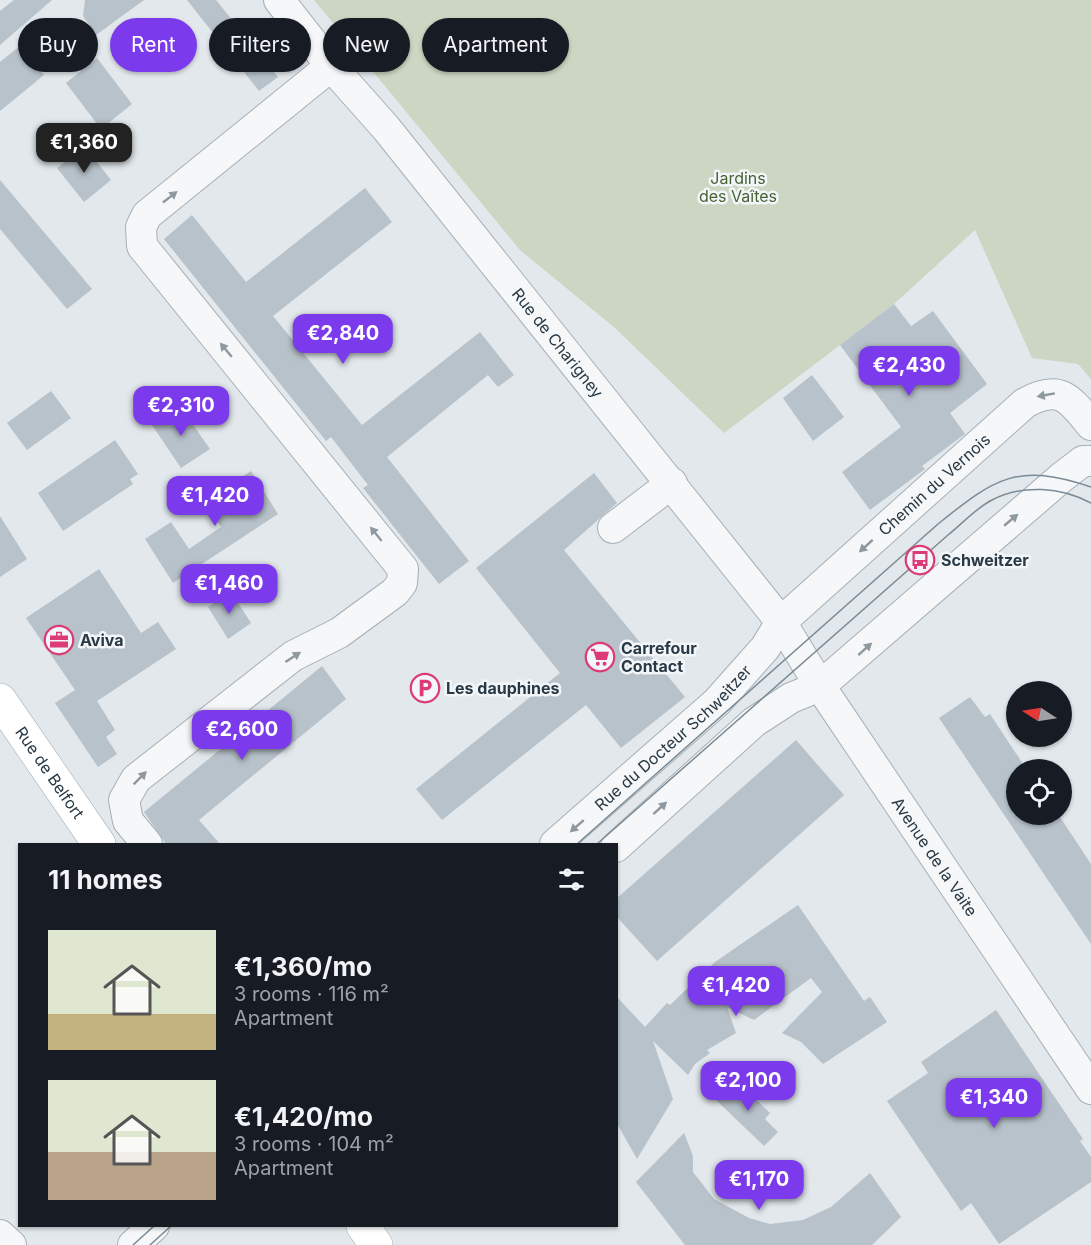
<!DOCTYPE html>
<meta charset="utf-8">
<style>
:root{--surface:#171b24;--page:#20242c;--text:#f1f3f6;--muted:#9ea1a6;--accent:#7c3aed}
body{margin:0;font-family:Inter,sans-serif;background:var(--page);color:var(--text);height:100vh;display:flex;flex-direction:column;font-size:22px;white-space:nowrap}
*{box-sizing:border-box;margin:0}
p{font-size:20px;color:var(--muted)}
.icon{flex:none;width:33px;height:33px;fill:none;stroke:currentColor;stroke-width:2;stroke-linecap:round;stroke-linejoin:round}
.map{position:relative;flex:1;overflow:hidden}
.details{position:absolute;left:18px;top:843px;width:600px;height:384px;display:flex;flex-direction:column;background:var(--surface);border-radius:0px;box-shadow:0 2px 4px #0004}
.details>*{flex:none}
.guide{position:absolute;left:18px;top:18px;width:600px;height:54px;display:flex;gap:12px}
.needle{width:39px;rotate:282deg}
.fabs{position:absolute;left:1006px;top:681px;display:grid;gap:12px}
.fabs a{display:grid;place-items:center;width:66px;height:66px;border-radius:50%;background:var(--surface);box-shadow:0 2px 4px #0004;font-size:30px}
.price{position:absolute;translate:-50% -51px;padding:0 14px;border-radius:12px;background:var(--accent);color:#fff;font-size:20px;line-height:39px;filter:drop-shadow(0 2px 3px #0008)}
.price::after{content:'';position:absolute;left:50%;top:36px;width:18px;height:14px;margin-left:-9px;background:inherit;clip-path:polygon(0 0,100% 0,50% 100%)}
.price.current{background:#222;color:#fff}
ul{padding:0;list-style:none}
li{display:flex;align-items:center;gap:18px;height:150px;padding:0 30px}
li span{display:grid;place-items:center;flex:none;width:168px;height:120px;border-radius:0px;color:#555}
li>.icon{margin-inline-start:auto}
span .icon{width:72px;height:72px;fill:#fffc;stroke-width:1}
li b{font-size:26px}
h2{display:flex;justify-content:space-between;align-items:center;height:72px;padding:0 30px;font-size:26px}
.pill{padding:0 21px;border-radius:27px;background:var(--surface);box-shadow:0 2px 4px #0004;font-size:21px;line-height:54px}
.pill.current{background:var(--accent);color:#fff}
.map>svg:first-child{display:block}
</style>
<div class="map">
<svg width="1091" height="1245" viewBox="0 0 1091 1245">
<rect width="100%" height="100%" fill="#e2e8ec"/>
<polygon fill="#ccd6c2" points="314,0 1091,0 1091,379 1078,364 1032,358 975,230 894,304 724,433 615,328 520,250"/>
<g fill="#b8c2ca">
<polygon points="14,0 52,0 0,45 0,11"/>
<polygon points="85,0 144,0 96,35 83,16"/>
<polygon points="187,0 216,0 278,77 259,91"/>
<polygon points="20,46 44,75 0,111 0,62"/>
<polygon points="97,58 132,104 101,129 66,83"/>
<polygon points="85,147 111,180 84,202 57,168"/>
<polygon points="0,180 92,289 67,309 0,229"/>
<polygon points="365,188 392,222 273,316 362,425 480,332 514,375 498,387 488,375 387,457 469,561 439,584 363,488 368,485 331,437 326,441 164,239 192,215 246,282"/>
<polygon points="894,304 911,326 933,311 987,384 950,413 965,434 922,466 925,469 870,510 842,472 901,427 840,345"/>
<polygon points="812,375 844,417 813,441 783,398"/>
<polygon points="51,391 71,418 27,450 7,423"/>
<polygon points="180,406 210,449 181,468 152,425"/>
<polygon points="115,440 138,474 130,479 133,484 63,531 38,493"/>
<polygon points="251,471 278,514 173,583 145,539 171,522 189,549 221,527 204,502"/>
<polygon points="594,473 617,503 564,550 685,697 621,748 586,705 442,820 416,789 560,673 476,568"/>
<polygon points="0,516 27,559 0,577"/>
<polygon points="99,569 141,633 158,622 176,649 97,701 115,730 106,737 117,754 98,767 55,703 75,690 26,618"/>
<polygon points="231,592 251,623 228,639 208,607"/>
<polygon points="322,666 346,699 199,820 220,844 166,844 144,812"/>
<polygon points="970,697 985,717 990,714 1027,770 1017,770 1017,814 1058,814 1091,864 1091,944 939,718"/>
<polygon points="796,740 844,795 657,961 616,916 616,899"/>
<polygon points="798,905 864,1001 870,997 887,1022 823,1064 801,1042 782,1033 822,992 811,978 754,1020 727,1007 736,1033 707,1050 710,1053 695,1064 688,1075 653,1041 673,1099 637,1159 616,1122 616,996 645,1027 667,1003 670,1005 715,962"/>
<polygon points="996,1010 1083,1139 1080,1141 1091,1157 1091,1182 999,1244 971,1203 961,1211 887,1101 928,1073 921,1062"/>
<polygon points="736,1080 770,1113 765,1119 778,1132 764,1146 716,1100"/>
<polygon points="684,1133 693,1156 693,1172 714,1199 749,1218 770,1224 803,1220 831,1207 870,1173 901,1217 872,1245 685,1245 636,1182"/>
</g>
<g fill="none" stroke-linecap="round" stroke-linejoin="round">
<g stroke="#a6b0b7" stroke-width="32">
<g id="minor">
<path id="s1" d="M279,0L331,66L386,128L781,622L820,686L1091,1089"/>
<polyline points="613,528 672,483"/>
<polyline points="147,844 128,821 124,800 136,779 293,656 339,633 395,592 402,583 403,569 142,246 141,227 147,215 331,66"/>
<path id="s2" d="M555,844L717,702L765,648L781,622L1025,403C1059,384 1069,397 1091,425"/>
<polyline points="616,847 754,722 791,698 820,686 1062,477 1083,461 1091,461"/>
<polyline points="0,1235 11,1245"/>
<polyline points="133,1245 154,1226"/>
</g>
</g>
<g stroke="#a0afb9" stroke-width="34">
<g id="major">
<path id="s3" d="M0,700L99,844"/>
<polyline points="363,1226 376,1245"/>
</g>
</g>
<use href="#minor" stroke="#f5f7f9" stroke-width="30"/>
<use href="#major" stroke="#fff" stroke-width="33"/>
<g stroke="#798b97" stroke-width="1.5">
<path d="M577,844L938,524C995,478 1017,462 1091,487"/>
<path d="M597,844L948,535C962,524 976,508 992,500C1023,484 1061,487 1091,503"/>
<polyline points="133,1245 154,1226"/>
<polyline points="150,1245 171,1226"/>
</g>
</g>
<defs><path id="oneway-solid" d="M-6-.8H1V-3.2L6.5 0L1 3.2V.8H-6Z" transform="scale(1.5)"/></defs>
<g fill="#8e989f">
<use href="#oneway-solid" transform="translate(170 197) rotate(-38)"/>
<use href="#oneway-solid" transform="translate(226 350) rotate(-130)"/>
<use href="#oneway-solid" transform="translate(1046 395) rotate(170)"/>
<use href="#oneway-solid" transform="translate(1011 520) rotate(-40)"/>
<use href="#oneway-solid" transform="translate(376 534) rotate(-129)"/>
<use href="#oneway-solid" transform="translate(866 546) rotate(138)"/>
<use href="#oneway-solid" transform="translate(865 649) rotate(-42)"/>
<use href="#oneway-solid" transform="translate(293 657) rotate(-33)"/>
<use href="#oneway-solid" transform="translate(140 778) rotate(-45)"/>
<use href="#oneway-solid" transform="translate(660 808) rotate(-42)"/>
<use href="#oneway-solid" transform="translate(577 826) rotate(139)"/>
</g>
<defs>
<g id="bus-ring" transform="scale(1.5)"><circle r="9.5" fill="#f2f6f9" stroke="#dc3b77" stroke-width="1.5"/><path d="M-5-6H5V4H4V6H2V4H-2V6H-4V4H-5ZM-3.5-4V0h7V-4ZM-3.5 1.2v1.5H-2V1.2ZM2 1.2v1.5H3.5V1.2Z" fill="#dc3b77"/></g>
<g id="office-ring" transform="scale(1.5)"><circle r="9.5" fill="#f2f6f9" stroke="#dc3b77" stroke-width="1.5"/><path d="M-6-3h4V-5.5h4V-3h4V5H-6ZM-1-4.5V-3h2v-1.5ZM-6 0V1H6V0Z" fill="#dc3b77"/></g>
<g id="supermarket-ring" transform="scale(1.5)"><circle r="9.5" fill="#f2f6f9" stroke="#dc3b77" stroke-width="1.5"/><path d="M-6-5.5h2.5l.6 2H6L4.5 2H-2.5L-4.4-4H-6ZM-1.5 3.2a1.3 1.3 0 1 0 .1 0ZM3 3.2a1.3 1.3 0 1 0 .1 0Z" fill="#dc3b77"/></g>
<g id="parking-ring" transform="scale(1.5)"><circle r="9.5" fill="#f2f6f9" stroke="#dc3b77" stroke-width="1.5"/><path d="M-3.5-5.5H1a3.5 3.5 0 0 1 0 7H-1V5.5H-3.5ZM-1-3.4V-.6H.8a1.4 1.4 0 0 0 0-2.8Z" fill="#dc3b77"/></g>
</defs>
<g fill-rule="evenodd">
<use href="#bus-ring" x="920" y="560"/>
<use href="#office-ring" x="59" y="640"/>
<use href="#supermarket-ring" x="600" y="657"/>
<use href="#parking-ring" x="425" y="688"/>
</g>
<g text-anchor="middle" stroke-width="5" stroke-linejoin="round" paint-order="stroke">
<g font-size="16" fill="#476334" stroke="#f2f6f9">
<text x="738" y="184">Jardins<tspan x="738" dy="18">des Vaîtes</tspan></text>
</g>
<g font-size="16" fill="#283945" stroke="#f2f6f9">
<text dy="6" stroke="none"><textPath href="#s1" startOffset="442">Rue de Charigney</textPath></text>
<text dy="6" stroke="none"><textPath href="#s2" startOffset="524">Chemin du Vernois</textPath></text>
<text dy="6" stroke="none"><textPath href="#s2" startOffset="159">Rue du Docteur Schweitzer</textPath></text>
<text dy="6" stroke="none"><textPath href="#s3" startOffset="88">Rue de Belfort</textPath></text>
<text dy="6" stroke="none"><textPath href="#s1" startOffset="1080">Avenue de la Vaite</textPath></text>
</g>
<g font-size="16" font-weight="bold" fill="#283945" stroke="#f2f6f9" text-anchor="start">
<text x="941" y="566">Schweitzer</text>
<text x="80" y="646">Aviva</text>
<text x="621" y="654">Carrefour<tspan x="621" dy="18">Contact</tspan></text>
<text x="446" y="694">Les dauphines</text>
</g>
</g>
</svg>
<div class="fabs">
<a><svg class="needle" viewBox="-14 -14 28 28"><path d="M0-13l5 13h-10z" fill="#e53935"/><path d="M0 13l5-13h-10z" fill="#9ea1a6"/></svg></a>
<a><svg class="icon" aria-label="locate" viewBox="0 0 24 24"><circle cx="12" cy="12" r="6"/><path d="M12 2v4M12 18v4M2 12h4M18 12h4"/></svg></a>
</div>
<b class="price current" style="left:84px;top:174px">€1,360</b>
<b class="price" style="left:343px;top:365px">€2,840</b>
<b class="price" style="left:909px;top:397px">€2,430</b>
<b class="price" style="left:181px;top:437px">€2,310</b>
<b class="price" style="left:215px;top:527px">€1,420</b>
<b class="price" style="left:229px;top:615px">€1,460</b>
<b class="price" style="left:242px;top:761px">€2,600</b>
<b class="price" style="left:736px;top:1017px">€1,420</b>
<b class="price" style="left:748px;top:1112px">€2,100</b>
<b class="price" style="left:994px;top:1129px">€1,340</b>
<b class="price" style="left:759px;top:1211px">€1,170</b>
<div class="guide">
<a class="pill">Buy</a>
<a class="pill current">Rent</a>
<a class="pill">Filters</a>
<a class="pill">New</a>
<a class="pill">Apartment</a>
</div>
<section class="details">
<h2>11 homes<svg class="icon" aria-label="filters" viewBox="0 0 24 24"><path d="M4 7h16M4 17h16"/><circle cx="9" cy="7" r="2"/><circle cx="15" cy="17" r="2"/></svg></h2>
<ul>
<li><span style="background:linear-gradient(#dfe7d0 70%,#c2b280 0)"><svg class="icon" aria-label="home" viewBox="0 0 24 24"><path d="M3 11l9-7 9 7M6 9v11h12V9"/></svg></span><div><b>€1,360/mo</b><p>3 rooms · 116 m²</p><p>Apartment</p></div></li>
<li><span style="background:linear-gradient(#dfe7d0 60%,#b9a48a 0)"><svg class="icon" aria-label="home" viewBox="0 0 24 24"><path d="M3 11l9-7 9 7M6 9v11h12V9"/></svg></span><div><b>€1,420/mo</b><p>3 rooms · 104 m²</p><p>Apartment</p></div></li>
</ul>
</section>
</div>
